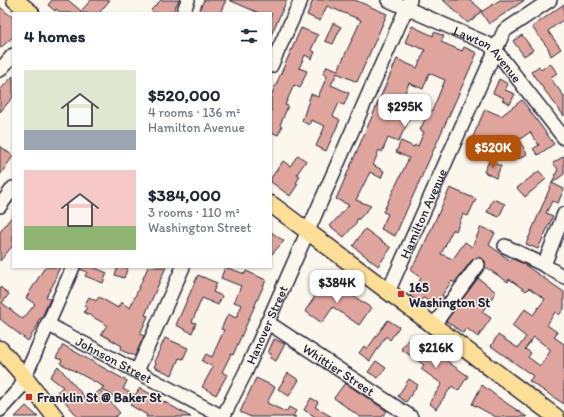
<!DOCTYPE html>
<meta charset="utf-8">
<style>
:root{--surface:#fff;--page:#f6f6f7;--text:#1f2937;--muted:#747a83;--accent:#b45309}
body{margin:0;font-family:Itim,sans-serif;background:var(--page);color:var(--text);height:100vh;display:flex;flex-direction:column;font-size:15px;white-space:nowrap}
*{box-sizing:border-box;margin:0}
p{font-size:13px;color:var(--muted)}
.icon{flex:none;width:22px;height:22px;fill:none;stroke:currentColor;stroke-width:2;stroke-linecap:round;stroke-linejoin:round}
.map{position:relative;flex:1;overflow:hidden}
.details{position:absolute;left:12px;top:12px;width:260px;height:256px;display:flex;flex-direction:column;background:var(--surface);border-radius:0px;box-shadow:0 1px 3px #0004}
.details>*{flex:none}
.price{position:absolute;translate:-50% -34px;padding:0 9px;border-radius:8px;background:#fff;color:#222;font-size:13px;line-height:26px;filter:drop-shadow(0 1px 2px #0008)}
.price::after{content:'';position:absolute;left:50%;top:24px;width:12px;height:9px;margin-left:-6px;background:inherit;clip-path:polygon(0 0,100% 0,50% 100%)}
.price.selected{background:var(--accent);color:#fff}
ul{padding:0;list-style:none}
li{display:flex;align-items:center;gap:12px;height:100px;padding:0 12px}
li span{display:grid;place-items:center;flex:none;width:112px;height:80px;border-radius:0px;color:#555}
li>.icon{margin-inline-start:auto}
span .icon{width:48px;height:48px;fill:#fffc;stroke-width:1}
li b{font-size:17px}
h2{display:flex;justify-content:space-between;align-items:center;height:48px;padding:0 12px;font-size:17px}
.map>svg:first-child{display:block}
</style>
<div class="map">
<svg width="564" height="417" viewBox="0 0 564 417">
<rect width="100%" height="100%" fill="#fbf7ec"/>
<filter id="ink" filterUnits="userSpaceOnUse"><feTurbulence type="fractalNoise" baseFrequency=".025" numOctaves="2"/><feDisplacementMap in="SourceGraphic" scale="8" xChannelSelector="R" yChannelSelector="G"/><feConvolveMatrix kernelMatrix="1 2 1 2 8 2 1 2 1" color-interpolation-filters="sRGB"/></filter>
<g filter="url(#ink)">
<g fill="#dfa59d" stroke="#22223b" fill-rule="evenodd">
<polygon points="52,0 68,0 81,11 91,0 110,0 99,13 61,13 56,9 55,11 48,5"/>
<polygon points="161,0 179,0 172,13 154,13 151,10"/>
<polygon points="204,0 226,0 220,13 198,13"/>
<polygon points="229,0 287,0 271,35 271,13 259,13"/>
<polygon points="313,0 355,0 387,14 357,82 337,73 331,85 349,93 344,105 339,103 333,116 340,120 326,151 316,146 325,126 311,120 309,125 302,121 311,94 318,97 327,76 323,74 327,66 338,70 361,20 327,6 320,21 307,15"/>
<polygon points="443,0 470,0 482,10 472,21 471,20 468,23"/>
<polygon points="500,0 525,0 489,24 481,12"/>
<polygon points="564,4 564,19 548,31 561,49 551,56 548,48 532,27"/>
<polygon points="0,7 13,18 13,37 0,48"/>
<polygon points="333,23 341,27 333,44 325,41"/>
<polygon points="412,26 433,36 434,32 444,36 441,42 462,51 464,47 477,53 395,236 381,229 388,214 383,212 409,158 396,152 401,141 414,147 415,145 418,146 424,132 420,130 426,117 419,114 422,106 432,111 445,80 429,73 423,89 409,83 399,106 403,107 401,112 410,116 407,124 398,142 388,138 382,152 379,150 373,165 384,171 381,178 370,172 356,200 371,206 359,219 357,219 356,223 344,237 330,226 349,205 336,199 397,59 417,68 425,50 405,42"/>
<polygon points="301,28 318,35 311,50 315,52 312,59 305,55 299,68 307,71 300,88 294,85 285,105 288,106 280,125 282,127 278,135 271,132 271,96"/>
<polygon points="522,35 533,50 524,56 513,41"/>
<polygon points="550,63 557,73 550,78 564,96 564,116 531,72 539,66 541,70"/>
<polygon points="13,76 13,97 0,112 0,90"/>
<polygon points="499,79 508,84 505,90 515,94 510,104 502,100 504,98 493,93"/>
<polygon points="522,100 554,144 538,155 533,149 539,145 530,132 519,140 527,154 519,159 514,152 517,151 502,134 496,148 472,139 485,109 501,116"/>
<polygon points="0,146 13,156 0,175"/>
<polygon points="298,155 306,161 297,174 300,176 296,183 298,184 290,196 271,182 271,178 283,161 290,166"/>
<polygon points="564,156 564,174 552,183 558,169 553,163"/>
<polygon points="489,161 501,166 496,178 484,172"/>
<polygon points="539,171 546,179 525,197 517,188"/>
<polygon points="552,183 564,189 558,203 552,201 546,213 553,216 538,249 526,244"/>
<path d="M450,188L476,199L468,216L463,214L456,231L453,229L441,254L453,259L465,242L472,247L481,227L495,233L489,245L511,261L513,259L522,263L564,292V309L559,315L555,312L547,325L557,332L554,337L564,344V404L529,381L533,376L491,346L498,335L518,348L526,337L512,326L525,309L533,315L545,299L529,288L526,291L509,279L508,282L485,267V261L478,257L472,260L454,283L452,281L442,295L445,297L437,307L424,298L418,301L410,296L421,278L410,270L418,258ZM534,337L551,350L540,366L528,357L531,353L525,349Z"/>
<polygon points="493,199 505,204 499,217 487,212"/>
<polygon points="13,215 13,245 0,261 0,232"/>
<polygon points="365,229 391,248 378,266 353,246"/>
<polygon points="271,232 284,241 271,255"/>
<polygon points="45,267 60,267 55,278 56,279 46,297 50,299 43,315 37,322 39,323 28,341 0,319 0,287 9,294 2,303 23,319 35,304 26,298"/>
<polygon points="81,267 93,267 107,273 103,283 85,276 87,272 80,269"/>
<polygon points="118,267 128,267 124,278 115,275"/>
<polygon points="148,267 166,267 145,315 148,316 140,334 144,336 135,356 120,350 122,346 101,334 107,325 84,312 87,307 84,306 89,297 96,301 99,297 118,308 121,302 130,308"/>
<polygon points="225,267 245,274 246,271 266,280 233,355 231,354 222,372 227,375 216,395 202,387 213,367 202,361 206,354 212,357 224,330 221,329 228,314 236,318 242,305 234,302 241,286 221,278"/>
<polygon points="198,275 217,283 213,292 222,296 218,305 202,298 192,322 196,323 192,333 176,325"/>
<polygon points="328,278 371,308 359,325 333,307 322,323 305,311"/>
<polygon points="478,278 496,292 482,312 491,318 478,337 466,328 463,333 446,321"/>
<polygon points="388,320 399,327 390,340 386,336 370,361 359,353 364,346 367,349"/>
<polygon points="411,336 468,376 458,391 452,386 436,409 429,403 442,384 421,369 424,365 401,349"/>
<polygon points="165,338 188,348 183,359 179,358 172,375 154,367 156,363 154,362"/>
<polygon points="274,339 285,344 276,361 270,358 271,354 268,353"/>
<polygon points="63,345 127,381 123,389 135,395 140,388 191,417 146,417 147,415 130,405 132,402 120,395 118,399 101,389 104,387 60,363 62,360 56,358"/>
<polygon points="376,361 386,368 378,378 368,372"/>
<polygon points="58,366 88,401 100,390 120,413 115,417 78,417 57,392 63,387 50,377"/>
<polygon points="288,373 299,380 289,396 278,389"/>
<polygon points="256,378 275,387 267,403 286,412 289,407 296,411 293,416 296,417 251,417 240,412"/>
<polygon points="409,379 418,385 406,402 398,396"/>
<polygon points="345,383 387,411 382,417 360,417 334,398"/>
<polygon points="482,385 499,398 527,417 496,417 472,404"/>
<polygon points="311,398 318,402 315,407 332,417 316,417 304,410"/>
<polygon points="26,406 38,417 15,417"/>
</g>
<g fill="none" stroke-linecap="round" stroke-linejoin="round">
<g stroke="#22223b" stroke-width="16">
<g id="minor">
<path id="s1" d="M388,0L488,44L496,51L564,138"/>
<polyline points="183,13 188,0"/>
<polyline points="271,66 301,0"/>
<polyline points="0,70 13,55"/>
<polyline points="0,206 13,188"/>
<polyline points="505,246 544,265 564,277"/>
<polyline points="544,265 564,214"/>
<path id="s2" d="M388,292L504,31L550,0"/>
<path id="s3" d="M267,322L411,417"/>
<path id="s4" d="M47,324L223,417"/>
<polyline points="433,326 478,265"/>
<polyline points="137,371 183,267"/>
<polyline points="0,410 20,388 73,267"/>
<path id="s5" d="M223,417L246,371L410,0"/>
</g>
</g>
<g stroke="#22223b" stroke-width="19">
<g id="major">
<polyline points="15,0 31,13"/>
<polyline points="271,204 556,417"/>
<polyline points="0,349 21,373 55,417"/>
</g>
</g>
<use href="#minor" stroke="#fbf7ec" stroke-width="13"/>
<use href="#major" stroke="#fdde96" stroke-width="16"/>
</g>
</g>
<g fill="#c8321e" stroke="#fbf7ec" stroke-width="1.5">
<rect x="397" y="290" width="8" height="8" rx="2"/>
<rect x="25" y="393" width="8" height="8" rx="2"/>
</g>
<g text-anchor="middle" stroke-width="3" stroke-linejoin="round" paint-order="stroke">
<g font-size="13" fill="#22223b" stroke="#fbf7ec">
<text dy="5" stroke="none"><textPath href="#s1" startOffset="115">Lawton Avenue</textPath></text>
<text dy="5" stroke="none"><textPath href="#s2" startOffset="86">Hamilton Avenue</textPath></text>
<text dy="5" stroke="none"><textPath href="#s5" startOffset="102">Hanover Street</textPath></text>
<text dy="5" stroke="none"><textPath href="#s4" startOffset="76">Johnson Street</textPath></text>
<text dy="5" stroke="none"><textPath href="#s3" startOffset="86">Whittier Street</textPath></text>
</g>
<g font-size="13" font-weight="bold" fill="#22223b" stroke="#fbf7ec" text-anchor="start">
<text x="409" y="292">165<tspan x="409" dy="15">Washington St</tspan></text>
<text x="37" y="402">Franklin St @ Baker St</text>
</g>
</g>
</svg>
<b class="price" style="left:405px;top:128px">$295K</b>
<b class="price selected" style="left:493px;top:169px">$520K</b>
<b class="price" style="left:337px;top:304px">$384K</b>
<b class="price" style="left:436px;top:369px">$216K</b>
<section class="details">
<h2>4 homes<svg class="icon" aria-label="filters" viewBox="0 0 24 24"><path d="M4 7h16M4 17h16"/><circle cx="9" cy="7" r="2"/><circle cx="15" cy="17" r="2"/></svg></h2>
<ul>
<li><span style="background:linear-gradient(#dfe7d0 75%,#9aa5b1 0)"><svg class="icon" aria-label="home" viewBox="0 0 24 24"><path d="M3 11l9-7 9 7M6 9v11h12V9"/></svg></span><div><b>$520,000</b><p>4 rooms · 136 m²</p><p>Hamilton Avenue</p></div></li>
<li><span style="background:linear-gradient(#f6c9c9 70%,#8fb573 0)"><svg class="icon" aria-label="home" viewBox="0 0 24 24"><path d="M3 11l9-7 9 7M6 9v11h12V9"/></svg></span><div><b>$384,000</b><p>3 rooms · 110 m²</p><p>Washington Street</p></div></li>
</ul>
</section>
</div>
